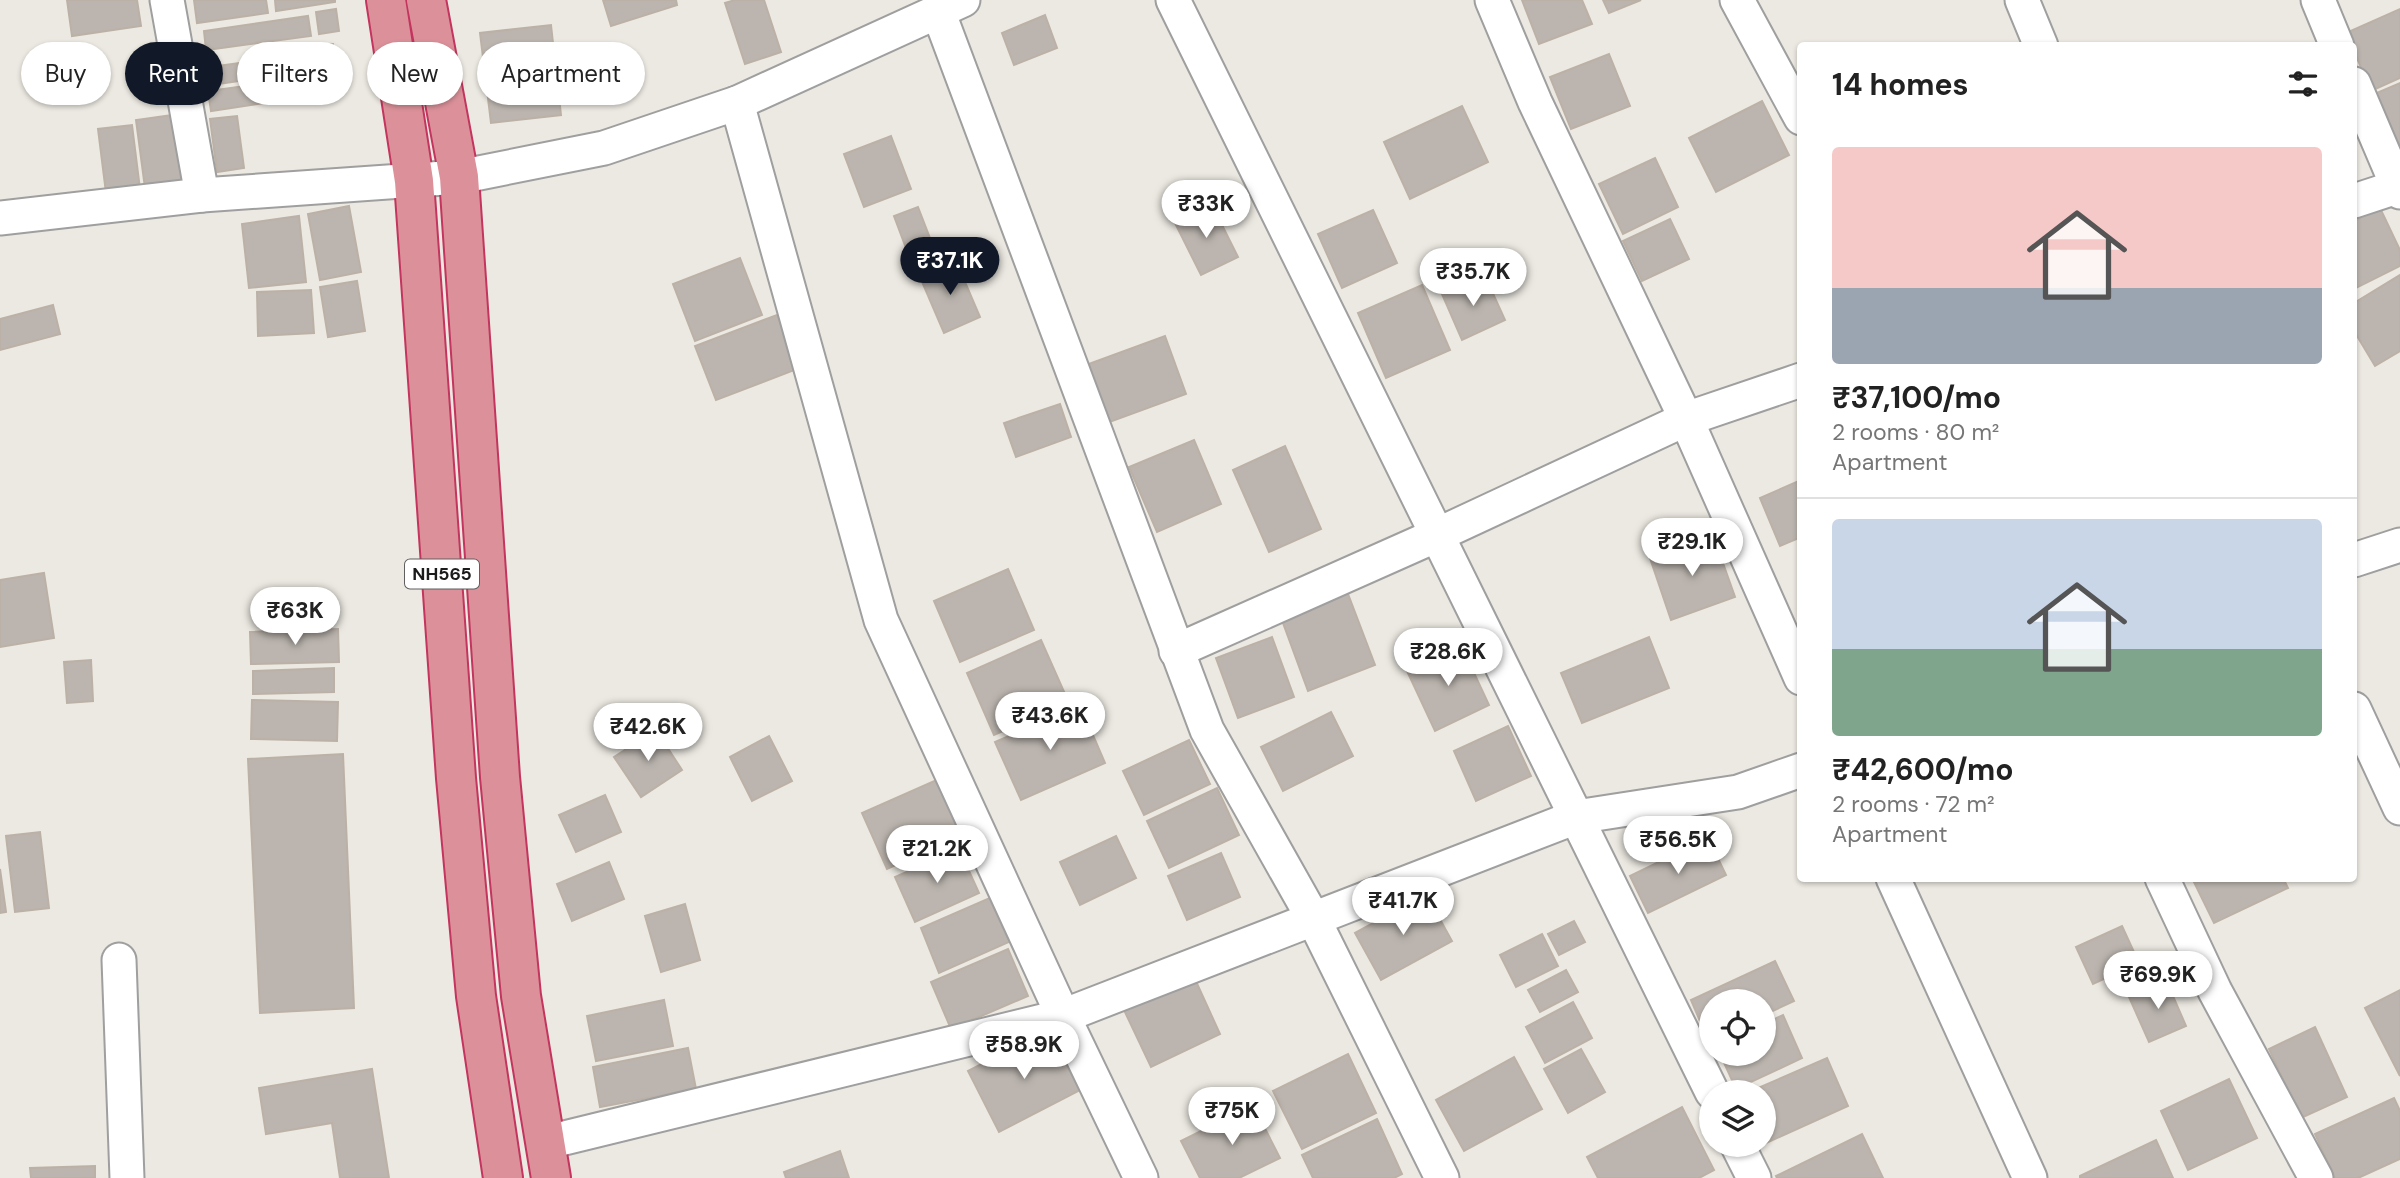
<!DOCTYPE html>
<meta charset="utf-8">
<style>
:root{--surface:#fff;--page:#f2f2f2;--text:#222;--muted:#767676;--line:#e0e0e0;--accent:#111827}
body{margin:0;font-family:"DM Sans",sans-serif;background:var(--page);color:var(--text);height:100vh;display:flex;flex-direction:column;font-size:26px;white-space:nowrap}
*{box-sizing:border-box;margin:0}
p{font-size:23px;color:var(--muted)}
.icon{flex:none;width:38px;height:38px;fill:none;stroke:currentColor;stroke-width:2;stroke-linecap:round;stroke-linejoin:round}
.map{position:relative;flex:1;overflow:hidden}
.sheet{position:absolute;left:1797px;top:42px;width:560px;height:840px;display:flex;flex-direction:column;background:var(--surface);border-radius:7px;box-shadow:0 2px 5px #0004}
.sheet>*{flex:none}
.guide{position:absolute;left:21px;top:42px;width:665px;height:63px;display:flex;gap:14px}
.fabs{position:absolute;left:1699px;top:989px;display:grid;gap:14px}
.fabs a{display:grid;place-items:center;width:77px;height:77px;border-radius:50%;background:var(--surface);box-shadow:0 2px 5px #0004;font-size:35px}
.price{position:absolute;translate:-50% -60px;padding:0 16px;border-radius:24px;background:#fff;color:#222;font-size:23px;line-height:46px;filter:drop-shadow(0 2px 4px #0008)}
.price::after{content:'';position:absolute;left:50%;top:42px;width:21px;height:16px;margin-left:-10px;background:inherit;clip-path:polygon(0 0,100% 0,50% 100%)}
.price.on{background:var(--accent);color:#fff}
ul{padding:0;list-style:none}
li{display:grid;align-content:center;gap:14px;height:371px;padding:0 35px}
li+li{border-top:2px solid var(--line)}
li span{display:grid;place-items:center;height:217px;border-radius:7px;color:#555}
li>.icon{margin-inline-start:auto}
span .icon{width:126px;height:126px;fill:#fffc;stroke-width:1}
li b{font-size:30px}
h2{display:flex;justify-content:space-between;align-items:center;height:84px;padding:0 35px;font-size:30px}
.pill{padding:0 24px;border-radius:32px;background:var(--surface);box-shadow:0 2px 5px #0004;font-size:24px;line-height:63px}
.pill.on{background:var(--accent);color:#fff}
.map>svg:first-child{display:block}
</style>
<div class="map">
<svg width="2400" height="1178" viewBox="0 0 2400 1178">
<rect width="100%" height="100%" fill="#ece9e2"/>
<g fill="#bcb5af" stroke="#bcb1a6" stroke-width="2">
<polygon points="67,0 137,0 141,26 72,36"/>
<polygon points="194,0 266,0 268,13 197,23"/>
<polygon points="275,0 335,0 335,2 276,11"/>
<polygon points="603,0 676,0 677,5 611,26"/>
<polygon points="735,0 764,0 781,52 745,64 725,3"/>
<polygon points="1522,0 1582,0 1592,24 1539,44"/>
<polygon points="1603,0 1641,0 1609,13"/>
<polygon points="336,9 339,31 319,34 316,12"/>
<polygon points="2400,9 2400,78 2371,91 2354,51 2354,46 2351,46 2346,33"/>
<polygon points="1045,15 1057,48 1014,65 1002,33"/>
<polygon points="308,16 311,36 206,50 204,31"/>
<polygon points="551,25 561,115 491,123 480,33"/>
<polygon points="333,44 336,68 286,75 283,50"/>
<polygon points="1609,54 1630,106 1571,129 1550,77"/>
<polygon points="277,58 279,75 204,86 202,68"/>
<polygon points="341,73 343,91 292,98 290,80"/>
<polygon points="283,81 285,100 211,111 208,91"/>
<polygon points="2400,83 2400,147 2396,149 2372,95"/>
<polygon points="1762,101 1789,155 1716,192 1689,138"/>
<polygon points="1462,106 1488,162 1410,199 1384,142"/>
<polygon points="173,115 182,184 145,188 136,120"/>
<polygon points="237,116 244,168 217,172 210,119"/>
<polygon points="132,125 140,189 106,193 98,129"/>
<polygon points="891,136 911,189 864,207 844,154"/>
<polygon points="1655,158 1678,207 1623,234 1599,184"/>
<polygon points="1212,205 1238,257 1201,275 1175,223"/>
<polygon points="349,206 361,272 320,280 308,214"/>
<polygon points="918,207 933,246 909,256 894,216"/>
<polygon points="2380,208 2400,250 2400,266 2354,289 2354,221"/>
<polygon points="1373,210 1397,263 1342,288 1318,234"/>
<polygon points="299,216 306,282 249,288 242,224"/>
<polygon points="1670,219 1689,259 1642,281 1623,241"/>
<polygon points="740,258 762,315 695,341 673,284"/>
<polygon points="956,261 980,317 944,333 920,277"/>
<polygon points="2400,275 2400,351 2375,366 2354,331 2354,303"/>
<polygon points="1485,276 1505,320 1462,340 1442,294"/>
<polygon points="357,281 365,331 328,337 320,287"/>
<polygon points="1422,285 1450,350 1386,378 1358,313"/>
<polygon points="311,290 314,333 258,336 257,292"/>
<polygon points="53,305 60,334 0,350 0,319"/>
<polygon points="777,315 797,369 716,400 695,346"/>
<polygon points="1165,336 1186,394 1104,424 1083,366"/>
<polygon points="1060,404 1071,437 1016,457 1004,423"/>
<polygon points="1194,440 1221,504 1157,532 1129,467"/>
<polygon points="1285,446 1321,529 1269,552 1233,470"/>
<polygon points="1801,480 1801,537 1780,546 1760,498"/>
<polygon points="1713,535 1735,597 1671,620 1650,558"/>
<polygon points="1008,569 1034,630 960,662 934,601"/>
<polygon points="44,573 54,638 0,647 0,580"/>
<polygon points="1345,586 1375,665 1308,691 1279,612"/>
<polygon points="338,629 339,662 251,664 250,632"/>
<polygon points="1272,637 1294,697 1238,718 1216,658"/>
<polygon points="1649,637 1669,688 1582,723 1561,673"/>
<polygon points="1041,640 1069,703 994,735 967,673"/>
<polygon points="1461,645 1489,705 1435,731 1407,671"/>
<polygon points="91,660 93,701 67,703 64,662"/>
<polygon points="334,668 334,692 253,694 253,671"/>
<polygon points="252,700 338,702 337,741 251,739"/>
<polygon points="1080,705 1105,763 1021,800 995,742"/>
<polygon points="1331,712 1353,756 1283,791 1261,747"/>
<polygon points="1508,726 1531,776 1476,801 1454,751"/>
<polygon points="656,730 682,770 641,797 614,757"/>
<polygon points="769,736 792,781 752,801 730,757"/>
<polygon points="1189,740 1210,784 1144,815 1123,771"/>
<polygon points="343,754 354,1008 260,1013 248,759"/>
<polygon points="941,778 965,834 887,869 862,813"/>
<polygon points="1217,788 1239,835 1169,868 1147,821"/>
<polygon points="605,795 621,832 576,852 559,815"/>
<polygon points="40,832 49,908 15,912 6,836"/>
<polygon points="1116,836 1136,878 1080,905 1060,862"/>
<polygon points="1708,838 1726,875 1648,913 1630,876"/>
<polygon points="959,849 979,893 915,922 895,877"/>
<polygon points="1221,853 1240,897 1187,920 1168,876"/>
<polygon points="609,862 624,899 572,921 557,884"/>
<polygon points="0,869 6,912 0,913"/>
<polygon points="2192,878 2283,878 2288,888 2214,923"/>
<polygon points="1426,894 1452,941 1381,980 1355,933"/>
<polygon points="992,897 1011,941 939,973 921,928"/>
<polygon points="685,904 700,960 661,972 645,916"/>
<polygon points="1574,921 1585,942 1559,955 1548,934"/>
<polygon points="2122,926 2139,963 2093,984 2076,947"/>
<polygon points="1542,934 1558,966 1516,987 1500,955"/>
<polygon points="1008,949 1028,996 951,1029 931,982"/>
<polygon points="1775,961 1794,1001 1764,1015 1764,1001 1712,1001 1712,1039 1708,1040 1691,1000"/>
<polygon points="1566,970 1578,992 1540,1012 1528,990"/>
<polygon points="1194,977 1220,1034 1151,1067 1124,1010"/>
<polygon points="2166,980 2186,1026 2149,1042 2129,997"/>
<polygon points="2400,990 2400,1076 2365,1008"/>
<polygon points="664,1000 673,1046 596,1061 587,1016"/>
<polygon points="1573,1002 1592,1038 1545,1063 1526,1027"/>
<polygon points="1783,1015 1802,1058 1736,1089 1720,1054 1764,1054 1764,1024"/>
<polygon points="2315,1027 2347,1097 2301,1118 2269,1049"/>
<polygon points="1048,1030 1080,1090 999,1132 968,1071"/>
<polygon points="688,1048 696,1089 600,1107 593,1067"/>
<polygon points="1581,1049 1605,1092 1568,1113 1544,1069"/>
<polygon points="1348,1054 1376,1113 1302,1149 1273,1091"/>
<polygon points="1514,1057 1542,1109 1464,1151 1436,1100"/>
<polygon points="1827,1058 1848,1106 1764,1144 1764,1092 1749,1092"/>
<polygon points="372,1069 389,1178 340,1178 332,1123 266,1134 259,1088"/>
<polygon points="2229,1079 2257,1138 2188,1170 2161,1111"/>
<polygon points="2394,1098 2400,1111 2400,1159 2358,1178 2335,1178 2315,1134"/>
<polygon points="1253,1105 1280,1158 1239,1178 1200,1178 1181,1141"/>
<polygon points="1682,1107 1714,1170 1699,1178 1598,1178 1587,1157"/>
<polygon points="1377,1119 1402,1174 1394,1178 1313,1178 1302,1155"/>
<polygon points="1862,1134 1883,1178 1777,1178 1776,1176"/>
<polygon points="2156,1140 2173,1178 2080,1178 2080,1176"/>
<polygon points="840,1151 849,1178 786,1178 784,1172"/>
<polygon points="95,1166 95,1178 31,1178 30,1168"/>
</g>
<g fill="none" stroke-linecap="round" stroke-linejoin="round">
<g stroke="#9f9f9f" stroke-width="37">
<g id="street">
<polyline points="167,0 202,195"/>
<polyline points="1173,0 1712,1092"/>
<polyline points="1492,0 1535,102 1686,419 1801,678"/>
<polyline points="1737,0 1801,118"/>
<polyline points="2022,0 2041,46"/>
<polyline points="2318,0 2337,46"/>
<polyline points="938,11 1207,730 1313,918 1442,1178"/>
<polyline points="2354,84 2400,192"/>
<polyline points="737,103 881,620 1063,1016 1141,1178"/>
<polyline points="2354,201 2400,186"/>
<polyline points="0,218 202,195 459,177 604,148 737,103 963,0"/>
<polyline points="2354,560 2400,545"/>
<polyline points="1176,651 1437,535 1686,419 1801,380"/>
<polyline points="2354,709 2400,808"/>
<polyline points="1893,878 2030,1178"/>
<polyline points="2162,878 2215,991 2316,1178"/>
<polyline points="119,960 127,1178"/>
<polyline points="544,1143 1063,1016 1576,817 1738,792 1801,770"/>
<polyline points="1737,1144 1754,1178"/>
</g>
</g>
<g stroke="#c3355e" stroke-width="42">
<g id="highway">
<polyline points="386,0 414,181 456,778 476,996 503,1178"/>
<polyline points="426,0 459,177 500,777 521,996 551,1178"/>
</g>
</g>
<use href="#street" stroke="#fff" stroke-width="33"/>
<use href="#highway" stroke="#dc919a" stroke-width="38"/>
</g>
<g text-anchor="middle" stroke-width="7" stroke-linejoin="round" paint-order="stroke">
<rect fill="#fff" stroke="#5f5f5f" stroke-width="2" x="405" y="559.5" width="74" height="29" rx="5"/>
<g font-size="18" font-weight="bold" fill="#1b1b1b">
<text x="442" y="580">NH565</text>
</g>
</g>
</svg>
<div class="fabs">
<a><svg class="icon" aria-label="locate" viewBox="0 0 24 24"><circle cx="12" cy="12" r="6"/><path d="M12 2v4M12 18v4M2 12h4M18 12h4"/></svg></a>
<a><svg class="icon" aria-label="layers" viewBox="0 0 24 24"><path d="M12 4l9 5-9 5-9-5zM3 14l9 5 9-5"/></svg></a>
</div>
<b class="price" style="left:1206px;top:240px">₹33K</b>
<b class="price on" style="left:950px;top:297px">₹37.1K</b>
<b class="price" style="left:1473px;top:308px">₹35.7K</b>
<b class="price" style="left:1692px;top:578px">₹29.1K</b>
<b class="price" style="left:295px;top:647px">₹63K</b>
<b class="price" style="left:1448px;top:688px">₹28.6K</b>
<b class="price" style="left:1050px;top:752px">₹43.6K</b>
<b class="price" style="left:648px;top:763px">₹42.6K</b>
<b class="price" style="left:1678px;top:876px">₹56.5K</b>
<b class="price" style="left:937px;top:885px">₹21.2K</b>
<b class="price" style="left:1403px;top:937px">₹41.7K</b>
<b class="price" style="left:2158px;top:1011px">₹69.9K</b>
<b class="price" style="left:1024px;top:1081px">₹58.9K</b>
<b class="price" style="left:1232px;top:1147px">₹75K</b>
<div class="guide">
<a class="pill">Buy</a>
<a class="pill on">Rent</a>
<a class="pill">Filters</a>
<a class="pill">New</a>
<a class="pill">Apartment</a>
</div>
<section class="sheet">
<h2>14 homes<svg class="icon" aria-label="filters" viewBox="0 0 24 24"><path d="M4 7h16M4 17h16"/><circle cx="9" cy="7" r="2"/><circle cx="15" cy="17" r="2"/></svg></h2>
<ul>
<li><span style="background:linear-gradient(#f6c9c9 65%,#9aa5b1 0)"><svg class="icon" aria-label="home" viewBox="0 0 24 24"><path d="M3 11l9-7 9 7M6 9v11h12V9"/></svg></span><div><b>₹37,100/mo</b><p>2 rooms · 80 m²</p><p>Apartment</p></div></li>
<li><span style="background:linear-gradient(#c9d6e8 60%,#7fa58c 0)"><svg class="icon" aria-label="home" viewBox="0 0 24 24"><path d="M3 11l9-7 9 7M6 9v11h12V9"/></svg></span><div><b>₹42,600/mo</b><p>2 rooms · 72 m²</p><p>Apartment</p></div></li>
</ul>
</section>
</div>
